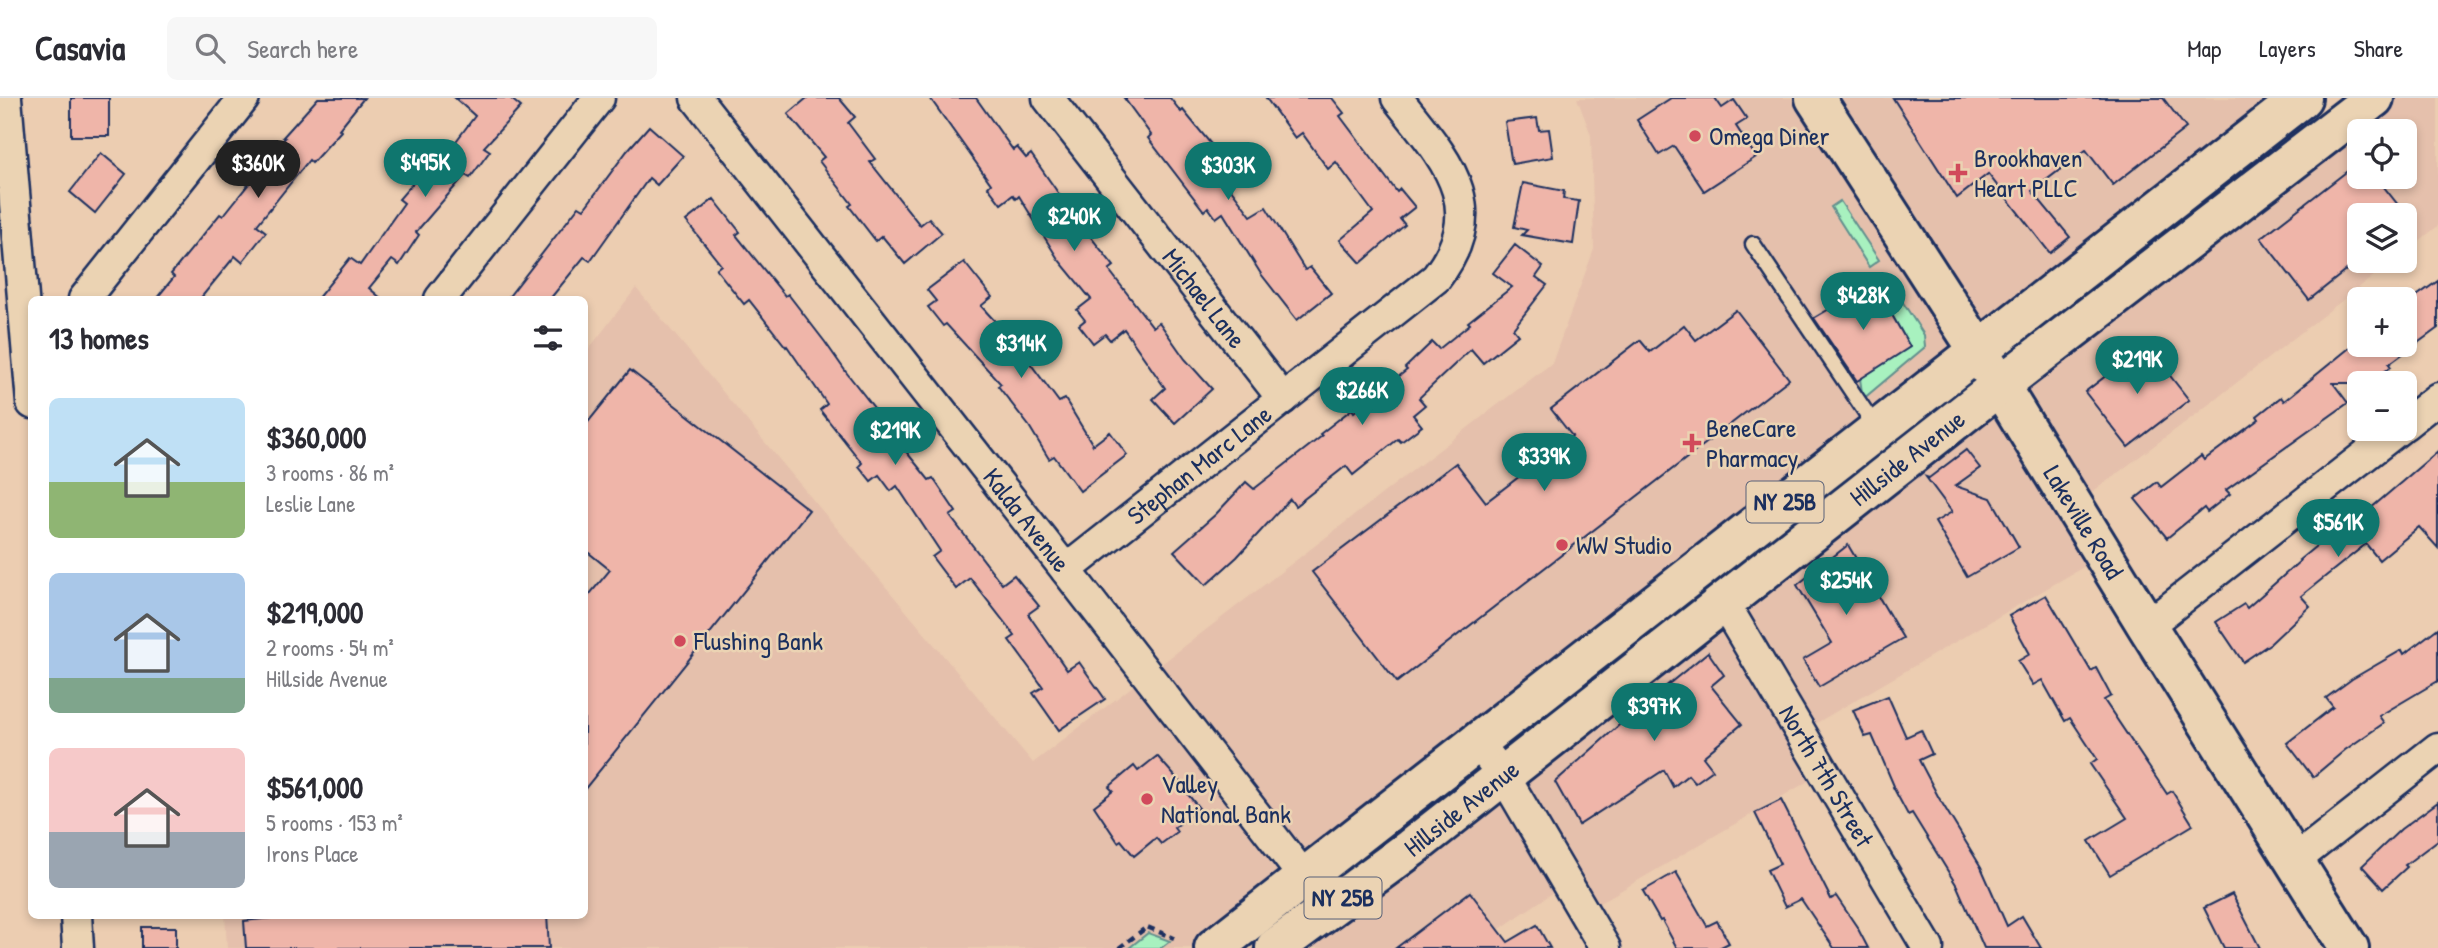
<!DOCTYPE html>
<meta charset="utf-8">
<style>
:root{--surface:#fff;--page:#f7f7f7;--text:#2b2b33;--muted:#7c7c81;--line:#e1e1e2;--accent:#0f766e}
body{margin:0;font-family:"Patrick Hand",sans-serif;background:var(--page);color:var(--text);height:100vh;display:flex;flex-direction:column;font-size:26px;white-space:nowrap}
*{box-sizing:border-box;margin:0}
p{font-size:23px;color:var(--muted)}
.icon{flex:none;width:38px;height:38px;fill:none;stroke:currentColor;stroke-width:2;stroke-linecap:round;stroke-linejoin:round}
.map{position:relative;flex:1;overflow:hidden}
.panel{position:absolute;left:28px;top:198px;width:560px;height:623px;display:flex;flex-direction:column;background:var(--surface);border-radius:10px;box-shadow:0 4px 10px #0003}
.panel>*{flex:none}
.controls{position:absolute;left:2347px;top:21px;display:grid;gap:14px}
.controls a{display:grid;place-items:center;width:70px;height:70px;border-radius:10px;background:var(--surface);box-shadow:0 4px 10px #0003;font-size:35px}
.price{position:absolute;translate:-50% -60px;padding:0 16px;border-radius:24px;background:var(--accent);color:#fff;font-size:23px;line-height:46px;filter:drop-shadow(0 2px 4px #0008)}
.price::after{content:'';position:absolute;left:50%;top:42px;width:21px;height:16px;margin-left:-10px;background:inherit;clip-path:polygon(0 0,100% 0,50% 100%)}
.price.on{background:#222;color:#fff}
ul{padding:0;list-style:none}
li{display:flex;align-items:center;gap:21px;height:175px;padding:0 21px}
li span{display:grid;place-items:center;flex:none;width:196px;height:140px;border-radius:10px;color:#555}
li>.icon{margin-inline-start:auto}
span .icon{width:84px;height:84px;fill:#fffc;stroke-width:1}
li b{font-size:30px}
h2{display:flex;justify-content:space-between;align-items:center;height:84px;padding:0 21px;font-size:30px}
header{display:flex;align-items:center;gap:42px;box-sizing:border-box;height:98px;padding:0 35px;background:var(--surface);border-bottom:2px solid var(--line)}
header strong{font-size:33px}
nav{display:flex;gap:38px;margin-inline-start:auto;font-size:24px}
.search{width:490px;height:63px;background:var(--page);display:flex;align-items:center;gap:18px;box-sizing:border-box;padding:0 24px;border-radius:10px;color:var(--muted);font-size:26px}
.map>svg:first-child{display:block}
</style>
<header>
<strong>Casavia</strong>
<div class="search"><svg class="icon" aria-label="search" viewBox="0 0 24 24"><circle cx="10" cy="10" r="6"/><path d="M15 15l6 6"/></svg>Search here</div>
<nav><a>Map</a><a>Layers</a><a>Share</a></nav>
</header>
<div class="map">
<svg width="2438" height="850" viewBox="0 0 2438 850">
<rect width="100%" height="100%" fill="#eccdb1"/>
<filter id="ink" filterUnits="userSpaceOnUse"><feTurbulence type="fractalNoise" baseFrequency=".0143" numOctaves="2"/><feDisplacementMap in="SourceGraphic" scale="14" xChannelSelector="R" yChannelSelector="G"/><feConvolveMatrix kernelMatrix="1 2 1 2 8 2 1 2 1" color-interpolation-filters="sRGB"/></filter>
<g filter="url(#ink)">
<g fill="#e5c0ac" fill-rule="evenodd">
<polygon points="1577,0 2302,0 1214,850 227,850 225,817 584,817 585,256 636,190 1033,665 1552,265 1594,151 1591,37"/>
<path d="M2374,0H2438V128L2405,154L2404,117H2359V163H2393L2199,314L2075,407L2104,457L1801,634L1824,674L1584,814L1567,785L1472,850H1275ZM2359,33H2404V79H2359Z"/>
</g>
<g fill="#a8f1bf" stroke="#62908e" stroke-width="2">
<polygon points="1840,103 1879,162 1869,169 1831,109"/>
<polygon points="1900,200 1924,237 1925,249 1863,301 1860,281 1910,249 1887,208"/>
<polygon points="1148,835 1170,843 1161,850 1129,850"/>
</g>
<g fill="#efb5a9" stroke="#1b2f5e" stroke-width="2">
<rect x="71" y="0" width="38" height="38"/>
<polygon points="318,0 364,0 339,31 341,33 312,65 309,62 257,127 266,134 242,164 235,158 200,201 156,201 174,179 171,176 220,116 223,118 251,83 250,82 285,40 283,39"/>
<polygon points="455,0 510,0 521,9 484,49 490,53 470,80 465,77 416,134 419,137 399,167 392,162 369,190 382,201 317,201 350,160 360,167 404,105 399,101 426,70 432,75 475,18"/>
<polygon points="807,0 839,0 855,19 848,25 875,61 870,64 920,127 929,120 942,135 905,166 882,138 876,143 849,108 852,106 819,63 824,59 788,16"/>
<polygon points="930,0 976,0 1013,52 1017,49 1026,60 1031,56 1077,122 1114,168 1109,172 1153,229 1159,224 1185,261 1212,291 1175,325 1153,301 1165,290 1124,231 1110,242 1105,236 1093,245 1079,227 1085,222 1077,212 1091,201 1058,161 1019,98 1016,101 1013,97 1001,106 988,89 991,86"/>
<polygon points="1124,0 1170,0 1181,14 1183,12 1238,79 1228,87 1251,118 1266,109 1305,172 1310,169 1331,195 1297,222 1261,176 1223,115 1216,120 1208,109 1204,113 1148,40 1151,37"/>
<polygon points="1266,0 1332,0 1344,15 1340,18 1397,94 1400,91 1415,109 1400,121 1405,127 1361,165 1340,142 1373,114 1336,64 1328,71 1302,35 1295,40"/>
<polygon points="1671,0 1715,0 1722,10 1734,2 1747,21 1736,28 1756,59 1704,93 1674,48 1659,57 1637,22"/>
<polygon points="1893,0 2163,0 2186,30 2113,87 2086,52 2032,93 2070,139 2050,155 1988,76 1957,100"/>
<polygon points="1537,20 1539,32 1549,31 1553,59 1512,66 1505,24"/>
<polygon points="649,28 683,58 657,87 649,80 590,163 584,159 550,201 507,201 579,108 584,111 627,53"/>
<polygon points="101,55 126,76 95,115 70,94"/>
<polygon points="2359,64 2359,79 2376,79 2406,117 2359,117 2359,162 2309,202 2261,140"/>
<polygon points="1523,85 1564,93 1563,101 1579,103 1573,146 1522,137 1527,132 1514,129"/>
<polygon points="714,101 740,134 736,137 785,198 788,196 825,244 846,274 885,324 883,325 929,382 933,380 956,414 950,418 1002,486 1014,477 1039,508 1028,516 1067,572 1079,564 1105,601 1059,632 1033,595 1043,589 1009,542 1015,538 970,480 956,491 932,459 940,453 897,388 891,393 879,377 871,383 859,368 862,365 820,312 827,306 787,248 786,249 749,202 744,206 716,171 721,167 686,123"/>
<polygon points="1515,147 1543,169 1536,179 1547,187 1513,231 1518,237 1483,265 1471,251 1419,300 1425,307 1413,317 1422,328 1401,344 1398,341 1353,377 1346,368 1295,408 1290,401 1237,459 1206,487 1174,453 1216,416 1246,384 1254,391 1322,338 1320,336 1352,311 1354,314 1407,272 1405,270 1432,244 1439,251 1470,226 1468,224 1512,189 1493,175"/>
<polygon points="964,164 992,199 981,208 1015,245 1059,304 1065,301 1093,347 1110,334 1127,357 1080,393 1054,358 1049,361 1029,328 998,288 1001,286 946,226 943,228 928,209 936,203 927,192"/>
<polygon points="2438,183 2438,230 2389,266 2391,269 2368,285 2333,285 2348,305 2226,392 2230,396 2207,414 2204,410 2167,440 2135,401 2157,384 2161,389 2201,358 2204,362 2259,321 2257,318 2281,299 2284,303 2353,247 2404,247 2404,207"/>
<polygon points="1874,185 1910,249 1857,283 1814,220"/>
<polygon points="1736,212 1789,281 1397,584 1312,474 1456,365 1486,404 1572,338 1551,311 1640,242 1650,254 1684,227 1696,242"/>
<polygon points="2146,247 2189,302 2128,349 2085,294"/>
<polygon points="630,272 809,412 584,692 584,503 610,472 584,451 584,329"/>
<polygon points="1966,352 1980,370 1955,388 1991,400 2019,449 1967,479 1935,424 1952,414 1926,379 1929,380"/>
<polygon points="2438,353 2438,450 2419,429 2379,462 2366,446 2301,498 2310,508 2271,545 2243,564 2216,524 2244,506 2247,510 2300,463 2299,462 2332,435 2336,440"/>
<polygon points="1848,447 1903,540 1819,589 1803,562 1832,545 1797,487"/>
<polygon points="2046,497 2091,573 2096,570 2111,598 2104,602 2167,696 2172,693 2193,727 2110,777 2089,743 2127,720 2090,666 2097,661 2070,620 2065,623 2042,582 2033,587 2018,563 2030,556 2009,518"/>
<polygon points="2438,530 2438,583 2379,618 2384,625 2345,652 2313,679 2287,645 2333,609 2326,600 2352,581 2402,552 2404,556"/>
<polygon points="1708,554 1724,577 1711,588 1742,626 1703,659 1713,672 1695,685 1688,677 1673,689 1664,672 1579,727 1555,684 1627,620"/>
<polygon points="1888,598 1906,639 1921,632 1932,656 1919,662 1939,700 1981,769 2007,828 2022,818 2041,850 1984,850 1957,788 1912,715 1908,717 1893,689 1894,688 1872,637 1865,639 1853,612"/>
<polygon points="1157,658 1188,693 1186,694 1199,710 1174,730 1177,734 1161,746 1156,740 1134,758 1121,742 1118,744 1094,708 1113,693 1109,689 1134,668 1138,673"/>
<polygon points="1781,702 1831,801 1836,798 1857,829 1868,850 1834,850 1801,801 1785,809 1767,772 1780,766 1755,715"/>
<polygon points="2438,704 2438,742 2405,767 2407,769 2383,791 2362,768 2401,731"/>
<polygon points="1676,774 1707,828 1717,823 1729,845 1719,850 1677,850 1662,822 1660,823 1643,793"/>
<polygon points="1470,794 1508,844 1537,827 1550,850 1396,850"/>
<polygon points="2232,796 2260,850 2224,850 2204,810"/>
<polygon points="300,817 547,817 549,850 246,850 244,823"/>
<rect x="142" y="829" width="34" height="21"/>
</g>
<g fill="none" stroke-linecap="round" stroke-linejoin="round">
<g stroke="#1b2f5e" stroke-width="19">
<polyline id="service" points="1753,146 1877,331"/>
</g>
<g stroke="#1b2f5e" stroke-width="35">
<g id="minor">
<polyline points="6,0 32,305"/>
<path id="s1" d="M696,0L1066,472L1304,779"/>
<path id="s2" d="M1048,0L1283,301"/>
<polyline points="84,201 244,0"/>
<polyline points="440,201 599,0"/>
<polyline points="2404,327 2438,300"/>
<path id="s3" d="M1066,472L1436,180C1493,107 1442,58 1397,0"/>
<path id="s4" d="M1724,505L1928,850"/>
<polyline points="2147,528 2399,331"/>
<polyline points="1477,644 1504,678 1605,850"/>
<polyline points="2294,763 2438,650"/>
<polyline points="76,817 78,850"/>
</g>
</g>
<g stroke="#1b2f5e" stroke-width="44">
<g id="secondary">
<path id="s5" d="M1815,0L1978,252L2147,528L2349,850"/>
</g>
</g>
<g stroke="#1b2f5e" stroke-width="44">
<g id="primary">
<polyline points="1214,850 2302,0"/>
<path id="s6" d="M1275,850L1411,750L1999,288L2374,0"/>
</g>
</g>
<polyline stroke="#1b2f5e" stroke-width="4.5" stroke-dasharray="7 5" stroke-linecap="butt" points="1119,850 1147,829 1174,840"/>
<use href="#service" stroke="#ebd3b3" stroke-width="14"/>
<use href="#minor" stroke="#ebd3b3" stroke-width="30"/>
<use href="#secondary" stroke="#ebd3b3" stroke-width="38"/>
<use href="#primary" stroke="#ebd3b3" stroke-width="38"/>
</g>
</g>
<g fill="#d1495b" stroke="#ebd3b3" stroke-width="2.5">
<circle cx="1695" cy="38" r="7"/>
<path d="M1954.5 64.5h7v7h7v7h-7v7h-7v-7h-7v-7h7z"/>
<path d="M1688.5 334.5h7v7h7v7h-7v7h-7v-7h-7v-7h7z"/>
<circle cx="1562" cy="447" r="7"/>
<circle cx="680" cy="543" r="7"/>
<circle cx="1147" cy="701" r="7"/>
</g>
<g text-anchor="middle" stroke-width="5" stroke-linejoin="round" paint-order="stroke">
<g fill="#ebd3b3" stroke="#596078" stroke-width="2">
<rect x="1746.5" y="383.5" width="77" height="41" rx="5"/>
<rect x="1304.5" y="779.5" width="77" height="41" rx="5"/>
</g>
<g font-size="24" font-weight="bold" fill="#1b2f5e">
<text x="1785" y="412">NY 25B</text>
<text x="1343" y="808">NY 25B</text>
</g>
<g font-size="26" fill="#1b2f5e" stroke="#ebd3b3" text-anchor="start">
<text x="1709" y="47">Omega Diner</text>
<text x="1974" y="69">Brookhaven<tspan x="1974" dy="30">Heart PLLC</tspan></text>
<text x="1706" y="339">BeneCare<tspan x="1706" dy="30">Pharmacy</tspan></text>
<text x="1576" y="456">WW Studio</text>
<text x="694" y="552">Flushing Bank</text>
<text x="1161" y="695">Valley<tspan x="1161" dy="30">National Bank</tspan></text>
</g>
<g font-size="26" fill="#1b2f5e" stroke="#ebd3b3">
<text dy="9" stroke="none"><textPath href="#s2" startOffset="254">Michael Lane</textPath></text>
<text dy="9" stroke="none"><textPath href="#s6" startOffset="800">Hillside Avenue</textPath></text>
<text dy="9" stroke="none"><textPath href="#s3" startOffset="170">Stephan Marc Lane</textPath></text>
<text dy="9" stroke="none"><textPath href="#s1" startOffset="536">Kalda Avenue</textPath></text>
<text dy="9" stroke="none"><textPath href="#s5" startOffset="502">Lakeville Road</textPath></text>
<text dy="9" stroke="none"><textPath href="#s4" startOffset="201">North 7th Street</textPath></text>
<text dy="9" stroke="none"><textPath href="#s6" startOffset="233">Hillside Avenue</textPath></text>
</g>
</g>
</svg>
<div class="controls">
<a><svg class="icon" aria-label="locate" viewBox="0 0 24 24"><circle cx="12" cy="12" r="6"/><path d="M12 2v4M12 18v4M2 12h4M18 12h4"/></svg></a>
<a><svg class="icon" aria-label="layers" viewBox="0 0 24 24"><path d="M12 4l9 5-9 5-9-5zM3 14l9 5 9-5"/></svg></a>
<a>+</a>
<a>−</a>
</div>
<b class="price" style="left:425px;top:101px">$495K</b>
<b class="price on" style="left:258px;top:102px">$360K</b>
<b class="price" style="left:1228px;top:104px">$303K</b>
<b class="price" style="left:1074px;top:155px">$240K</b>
<b class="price" style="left:1863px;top:234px">$428K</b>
<b class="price" style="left:1021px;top:282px">$314K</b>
<b class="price" style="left:2137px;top:298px">$219K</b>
<b class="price" style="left:1362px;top:329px">$266K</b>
<b class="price" style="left:895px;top:369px">$219K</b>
<b class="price" style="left:1544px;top:395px">$339K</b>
<b class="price" style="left:2338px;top:461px">$561K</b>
<b class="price" style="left:1846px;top:519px">$254K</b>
<b class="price" style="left:1654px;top:645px">$397K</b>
<section class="panel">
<h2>13 homes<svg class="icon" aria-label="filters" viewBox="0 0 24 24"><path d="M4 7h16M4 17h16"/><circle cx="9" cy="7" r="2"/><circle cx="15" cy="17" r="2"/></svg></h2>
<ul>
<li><span style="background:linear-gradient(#bfe0f5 60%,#8fb573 0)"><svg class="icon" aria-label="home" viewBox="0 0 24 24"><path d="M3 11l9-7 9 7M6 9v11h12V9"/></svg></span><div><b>$360,000</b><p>3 rooms · 86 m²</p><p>Leslie Lane</p></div></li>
<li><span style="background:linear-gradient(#a9c7e8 75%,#7fa58c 0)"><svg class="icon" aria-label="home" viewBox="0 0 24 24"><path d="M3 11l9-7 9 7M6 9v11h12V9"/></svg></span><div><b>$219,000</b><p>2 rooms · 54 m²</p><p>Hillside Avenue</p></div></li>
<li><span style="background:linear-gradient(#f6c9c9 60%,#9aa5b1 0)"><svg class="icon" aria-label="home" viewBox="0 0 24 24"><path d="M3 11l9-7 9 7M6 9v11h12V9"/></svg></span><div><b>$561,000</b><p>5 rooms · 153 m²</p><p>Irons Place</p></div></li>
</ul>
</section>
</div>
